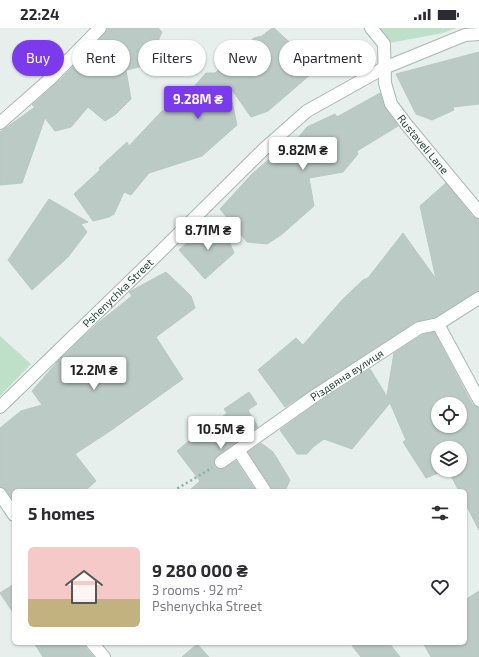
<!DOCTYPE html>
<meta charset="utf-8">
<style>
:root{--surface:#fff;--page:#f7f7f7;--text:#2b2b33;--muted:#7c7c81;--line:#e1e1e2;--accent:#7c3aed}
body{margin:0;font-family:"Exo 2",sans-serif;background:var(--page);color:var(--text);height:100vh;display:flex;flex-direction:column;font-size:15px;white-space:nowrap}
*{box-sizing:border-box;margin:0}
p{font-size:13px;color:var(--muted)}
.icon{flex:none;width:22px;height:22px;fill:none;stroke:currentColor;stroke-width:2;stroke-linecap:round;stroke-linejoin:round}
.map{position:relative;flex:1;overflow:hidden}
.side{position:absolute;left:12px;top:461px;width:455px;height:156px;display:flex;flex-direction:column;background:var(--surface);border-radius:6px;box-shadow:0 1px 3px #0004}
.side>*{flex:none}
.hud{position:absolute;left:12px;top:12px;width:455px;height:36px;display:flex;gap:8px}
.fabs{position:absolute;left:431px;top:369px;display:grid;gap:8px}
.fabs a{display:grid;place-items:center;width:36px;height:36px;border-radius:50%;background:var(--surface);box-shadow:0 1px 3px #0004;font-size:20px}
.price{position:absolute;translate:-50% -34px;padding:0 9px;border-radius:4px;background:#fff;color:#222;font-size:13px;line-height:26px;filter:drop-shadow(0 1px 2px #0008)}
.price::after{content:'';position:absolute;left:50%;top:24px;width:12px;height:9px;margin-left:-6px;background:inherit;clip-path:polygon(0 0,100% 0,50% 100%)}
.price.current{background:var(--accent);color:#fff}
ul{padding:0;list-style:none}
li{display:flex;align-items:center;gap:12px;height:100px;padding:0 16px}
li+li{border-top:1px solid var(--line)}
li span{display:grid;place-items:center;flex:none;width:112px;height:80px;border-radius:6px;color:#555}
li>.icon{margin-inline-start:auto}
span .icon{width:48px;height:48px;fill:#fffc;stroke-width:1}
li b{font-size:17px}
h2{display:flex;justify-content:space-between;align-items:center;height:48px;padding:0 16px;font-size:17px}
.tag{padding:0 14px;border-radius:18px;background:var(--surface);box-shadow:0 1px 3px #0004;font-size:14px;line-height:36px}
.tag.current{background:var(--accent);color:#fff}
.status{display:flex;justify-content:space-between;align-items:center;height:28px;padding:0 20px;background:var(--surface);direction:ltr}
.status svg{height:11px;fill:currentColor}
.map>svg:first-child{display:block}
</style>
<div class="status"><b>22:24</b><svg viewBox="0 0 49 12"><path d="M0 12V9h3v3zM5 12V6h3v6zM10 12V3h3v9zM15 12V0h3v12zM26 1h20v11H26zM47 4h2v5h-2z"/></svg></div>
<div class="map">
<svg width="479" height="629" viewBox="0 0 479 629">
<rect width="100%" height="100%" fill="#e6efeb"/>
<g fill="#bfe0c8">
<polygon points="371,0 456,0 443,5 384,16"/>
<polygon points="0,308 31,336 0,368"/>
</g>
<g fill="#bbcac4" stroke="#b8c9c2" fill-rule="evenodd">
<polygon points="108,0 158,0 162,4 148,37 126,42 131,71 116,86 105,93 88,79 71,99 55,103 45,90 22,155 0,157 0,104 35,79 32,77 63,49 105,5"/>
<polygon points="272,0 274,0 296,20 311,46 268,83 251,89 228,56 237,97 202,128 149,145 131,167 124,164 114,186 109,189 93,193 74,166 100,142 99,140 127,114 129,118 161,84 183,71 206,45 215,45 254,10 262,8"/>
<polygon points="479,24 479,76 453,79 454,82 432,92 416,86 396,46"/>
<polygon points="380,65 385,80 398,98 357,123 358,126 343,144 309,150 314,178 281,207 267,216 247,214 220,181 252,146 281,121 286,124 307,99 335,86 337,89"/>
<polygon points="446,155 473,189 479,191 479,263 475,264 435,289 415,294 285,379 258,342 296,310 303,317 342,272 363,252 368,250 403,205 436,251 420,178"/>
<polygon points="49,171 88,194 81,196 87,204 68,229 32,262 8,232"/>
<polygon points="207,197 227,208 234,225 205,251 179,222"/>
<polygon points="166,244 191,268 195,280 156,309 183,351 113,401 75,426 96,453 85,463 14,463 14,473 6,462 0,459 0,400 21,383 42,377 32,363 59,332 98,295 132,268 129,264"/>
<path d="M434,304L472,376L479,380V502L465,475V463H459L448,442H460V420H438V445L426,450L403,414L406,412L390,375L352,421L324,411L313,419L307,426H297L280,402L320,373L370,341L389,372L387,367L394,325L422,307ZM438,376H460V398H438Z"/>
<polygon points="249,364 257,376 248,382 258,399 217,428 214,434 215,439 221,441 236,433 256,463 189,463 200,453 177,423 203,401 204,403 227,385 224,381"/>
<polygon points="261,415 273,424 290,452 285,463 272,463 271,459 248,424"/>
<polygon points="14,556 14,586 0,565"/>
<polygon points="479,563 479,629 431,629 423,615 465,615 465,572"/>
<polygon points="34,615 85,615 86,620 94,629 43,629"/>
<polygon points="361,615 389,615 400,629 361,629 352,618"/>
<polygon points="197,616 209,629 182,629"/>
</g>
<g fill="none" stroke-linecap="round" stroke-linejoin="round">
<g stroke="#a8b8b2" stroke-width="14">
<g id="minor">
<path id="s1" d="M371,0L384,16L385,55L391,76L406,96L479,184"/>
<polyline points="0,95 50,51 100,0"/>
<polyline points="438,296 479,372"/>
<path id="s2" d="M0,379L155,229L264,121L307,83L384,40L465,7L479,6"/>
<polyline points="238,422 265,463"/>
<path id="s3" d="M221,434L316,367L419,300L438,296L479,270"/>
<polyline points="0,466 14,487"/>
<polyline points="92,615 104,629"/>
</g>
</g>
<polyline stroke="#86b3a5" stroke-width="2.5" stroke-dasharray="2 3" stroke-linecap="butt" points="173,463 212,440"/>
<use href="#minor" stroke="#fff" stroke-width="12"/>
</g>
<g text-anchor="middle" stroke-width="3.5" stroke-linejoin="round" paint-order="stroke">
<g font-size="11" fill="#24423a" stroke="#f7fbf9">
<text dy="4" stroke="none"><textPath href="#s1" startOffset="133">Rustaveli Lane</textPath></text>
<text dy="4" stroke="none"><textPath href="#s2" startOffset="164">Pshenychka Street</textPath></text>
<text dy="4" stroke="none"><textPath href="#s3" startOffset="153">Різдвяна вулиця</textPath></text>
</g>
</g>
</svg>
<div class="fabs">
<a><svg class="icon" aria-label="locate" viewBox="0 0 24 24"><circle cx="12" cy="12" r="6"/><path d="M12 2v4M12 18v4M2 12h4M18 12h4"/></svg></a>
<a><svg class="icon" aria-label="layers" viewBox="0 0 24 24"><path d="M12 4l9 5-9 5-9-5zM3 14l9 5 9-5"/></svg></a>
</div>
<b class="price current" style="left:198px;top:92px">9.28M ₴</b>
<b class="price" style="left:303px;top:143px">9.82M ₴</b>
<b class="price" style="left:208px;top:223px">8.71M ₴</b>
<b class="price" style="left:94px;top:363px">12.2M ₴</b>
<b class="price" style="left:221px;top:422px">10.5M ₴</b>
<div class="hud">
<a class="tag current">Buy</a>
<a class="tag">Rent</a>
<a class="tag">Filters</a>
<a class="tag">New</a>
<a class="tag">Apartment</a>
</div>
<section class="side">
<h2>5 homes<svg class="icon" aria-label="filters" viewBox="0 0 24 24"><path d="M4 7h16M4 17h16"/><circle cx="9" cy="7" r="2"/><circle cx="15" cy="17" r="2"/></svg></h2>
<ul>
<li><span style="background:linear-gradient(#f6c9c9 65%,#c2b280 0)"><svg class="icon" aria-label="home" viewBox="0 0 24 24"><path d="M3 11l9-7 9 7M6 9v11h12V9"/></svg></span><div><b>9 280 000 ₴</b><p>3 rooms · 92 m²</p><p>Pshenychka Street</p></div><svg class="icon" aria-label="heart" viewBox="0 0 24 24"><path d="M12 20l-8-8c-3-5 5-10 8-4 3-6 11-1 8 4z"/></svg></li>
</ul>
</section>
</div>
